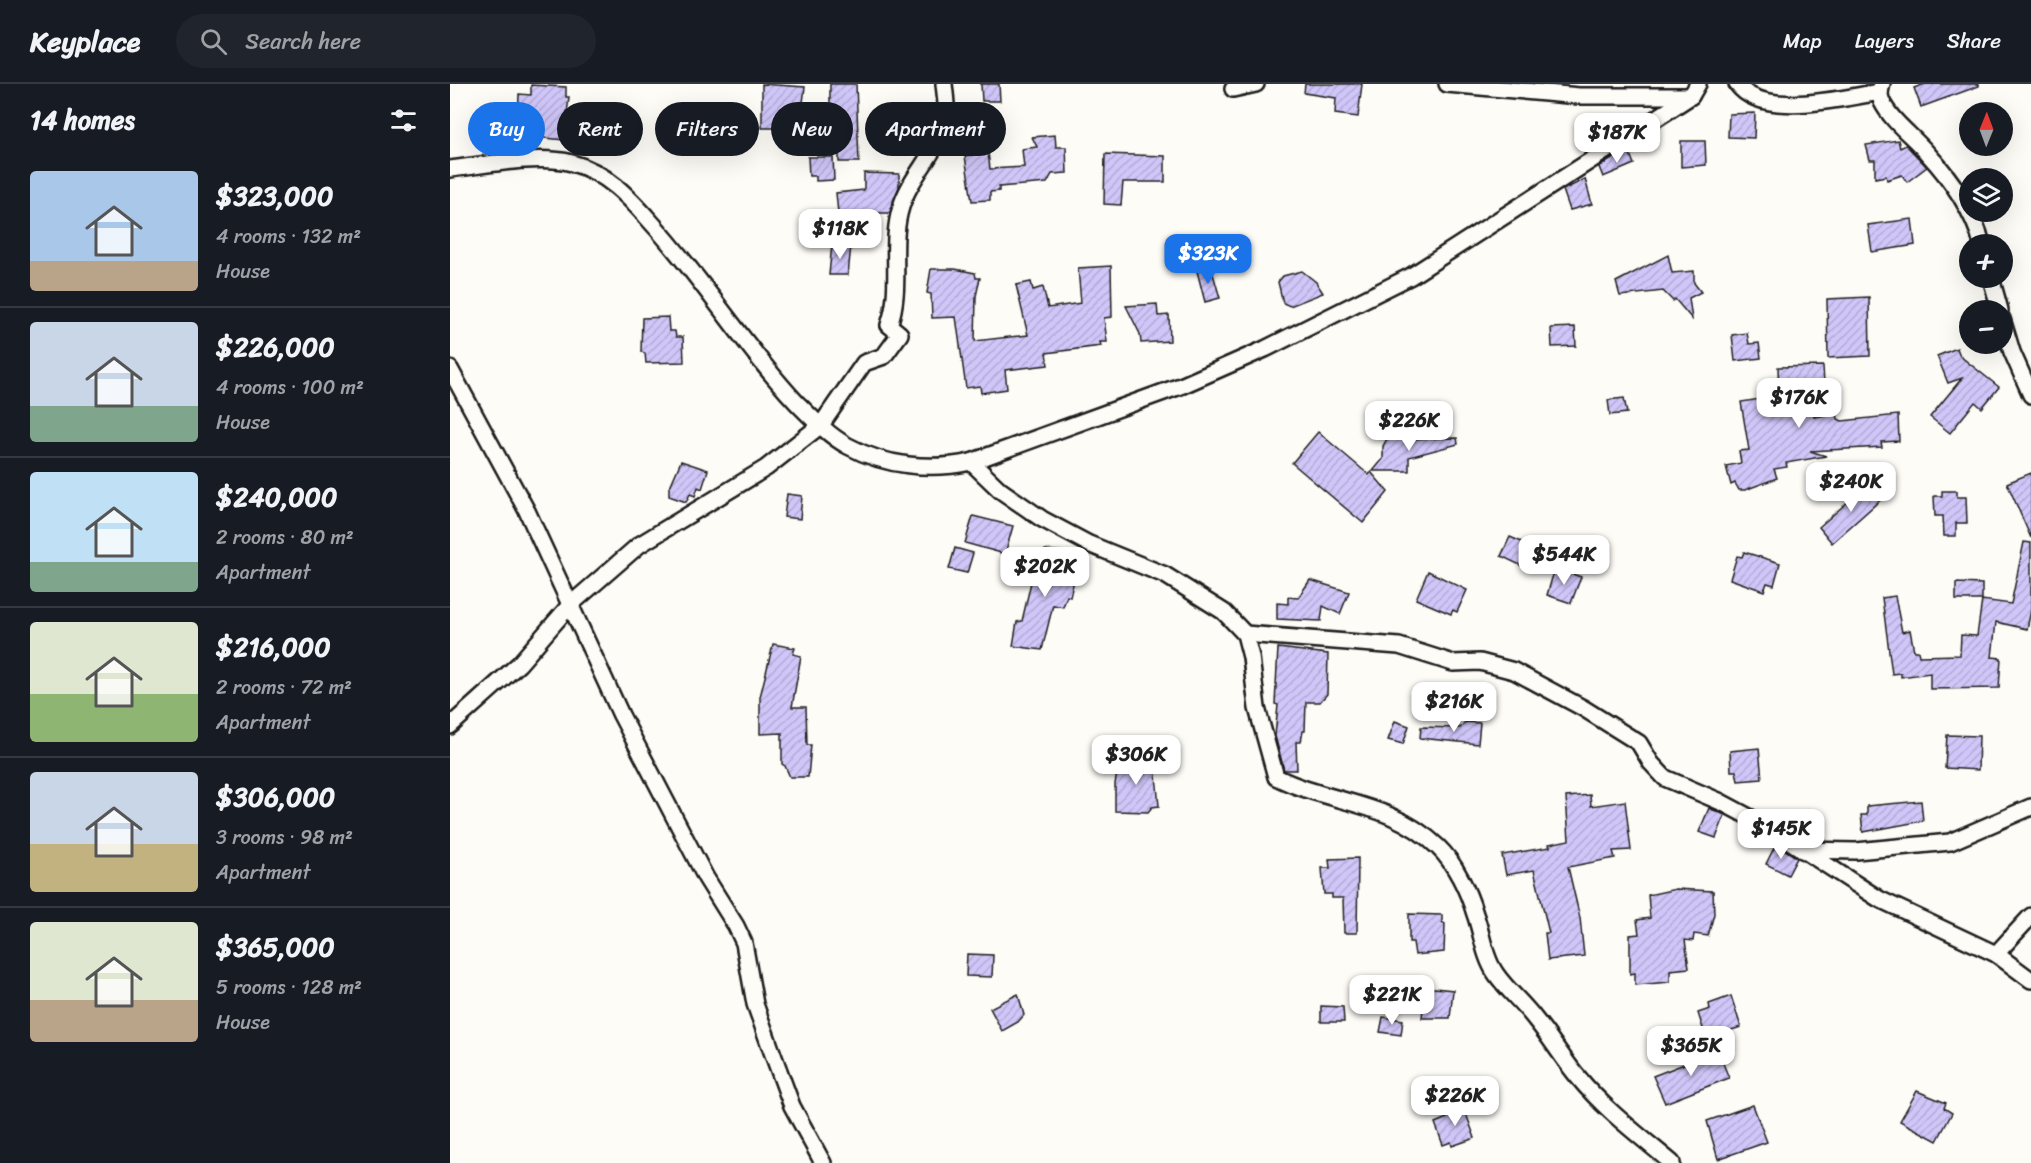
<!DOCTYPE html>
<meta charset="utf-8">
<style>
:root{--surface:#171b24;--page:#20242c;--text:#f1f3f6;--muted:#9ea1a6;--line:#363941;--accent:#1a73e8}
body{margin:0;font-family:Sriracha,sans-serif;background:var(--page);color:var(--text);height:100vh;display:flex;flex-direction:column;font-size:22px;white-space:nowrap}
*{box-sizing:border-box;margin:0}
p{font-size:20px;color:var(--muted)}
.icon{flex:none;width:33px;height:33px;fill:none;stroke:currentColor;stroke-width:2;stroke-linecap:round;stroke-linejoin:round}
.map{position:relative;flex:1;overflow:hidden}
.panel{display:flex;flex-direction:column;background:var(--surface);width:450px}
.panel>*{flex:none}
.hud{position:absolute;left:18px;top:18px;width:570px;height:54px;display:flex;gap:12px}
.needle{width:39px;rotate:1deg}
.fabs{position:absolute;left:1509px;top:18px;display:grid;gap:12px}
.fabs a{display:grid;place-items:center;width:54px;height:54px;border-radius:50%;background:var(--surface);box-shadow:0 6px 24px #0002;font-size:30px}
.price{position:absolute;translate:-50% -51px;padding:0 14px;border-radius:12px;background:#fff;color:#222;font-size:20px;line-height:39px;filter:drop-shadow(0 2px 3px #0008)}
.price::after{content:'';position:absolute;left:50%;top:36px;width:18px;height:14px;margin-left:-9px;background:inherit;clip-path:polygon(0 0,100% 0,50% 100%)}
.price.current{background:var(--accent);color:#fff}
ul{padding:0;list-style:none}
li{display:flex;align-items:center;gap:18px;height:150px;padding:0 30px}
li+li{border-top:2px solid var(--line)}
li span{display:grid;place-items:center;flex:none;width:168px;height:120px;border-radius:6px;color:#555}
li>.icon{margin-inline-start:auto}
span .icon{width:72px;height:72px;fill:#fffc;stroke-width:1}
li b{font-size:26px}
h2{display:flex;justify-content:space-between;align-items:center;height:72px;padding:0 30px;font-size:26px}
.pill{padding:0 21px;border-radius:27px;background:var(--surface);box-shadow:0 6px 24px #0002;font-size:21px;line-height:54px}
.pill.current{background:var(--accent);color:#fff}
header{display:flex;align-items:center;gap:36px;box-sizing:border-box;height:84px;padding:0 30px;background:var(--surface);border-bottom:2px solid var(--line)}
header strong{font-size:28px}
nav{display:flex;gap:33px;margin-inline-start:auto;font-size:21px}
.search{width:420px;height:54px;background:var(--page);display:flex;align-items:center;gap:15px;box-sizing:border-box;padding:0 21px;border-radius:33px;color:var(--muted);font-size:22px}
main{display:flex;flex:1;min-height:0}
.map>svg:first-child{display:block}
</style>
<header>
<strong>Keyplace</strong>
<div class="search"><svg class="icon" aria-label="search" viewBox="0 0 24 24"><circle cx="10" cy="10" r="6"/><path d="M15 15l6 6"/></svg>Search here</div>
<nav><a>Map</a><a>Layers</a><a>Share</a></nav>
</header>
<main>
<section class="panel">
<h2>14 homes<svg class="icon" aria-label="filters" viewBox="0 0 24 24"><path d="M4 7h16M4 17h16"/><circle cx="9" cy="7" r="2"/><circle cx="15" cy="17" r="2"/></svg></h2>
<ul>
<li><span style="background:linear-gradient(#a9c7e8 75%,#b9a48a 0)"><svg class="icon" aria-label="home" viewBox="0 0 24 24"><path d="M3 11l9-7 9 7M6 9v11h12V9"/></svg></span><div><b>$323,000</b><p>4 rooms · 132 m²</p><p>House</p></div></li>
<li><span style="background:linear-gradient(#c9d6e8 70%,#7fa58c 0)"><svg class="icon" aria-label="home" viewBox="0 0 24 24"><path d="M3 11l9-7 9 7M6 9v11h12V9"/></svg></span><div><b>$226,000</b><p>4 rooms · 100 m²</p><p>House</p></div></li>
<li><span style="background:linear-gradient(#bfe0f5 75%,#7fa58c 0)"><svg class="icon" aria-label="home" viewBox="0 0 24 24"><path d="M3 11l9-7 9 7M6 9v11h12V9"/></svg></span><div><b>$240,000</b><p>2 rooms · 80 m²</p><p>Apartment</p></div></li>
<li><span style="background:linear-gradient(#dfe7d0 60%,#8fb573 0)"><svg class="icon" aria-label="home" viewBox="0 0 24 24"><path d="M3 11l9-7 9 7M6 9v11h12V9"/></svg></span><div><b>$216,000</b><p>2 rooms · 72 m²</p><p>Apartment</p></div></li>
<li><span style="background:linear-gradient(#c9d6e8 60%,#c2b280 0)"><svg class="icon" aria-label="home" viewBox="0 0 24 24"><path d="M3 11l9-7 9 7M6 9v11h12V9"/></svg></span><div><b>$306,000</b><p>3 rooms · 98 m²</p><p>Apartment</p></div></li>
<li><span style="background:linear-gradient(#dfe7d0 65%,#b9a48a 0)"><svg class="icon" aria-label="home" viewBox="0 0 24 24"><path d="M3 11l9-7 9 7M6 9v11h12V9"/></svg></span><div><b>$365,000</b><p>5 rooms · 128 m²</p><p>House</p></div></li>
</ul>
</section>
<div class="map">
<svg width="1581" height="1079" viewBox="0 0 1581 1079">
<defs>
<pattern id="building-hatch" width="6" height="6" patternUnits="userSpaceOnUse" patternTransform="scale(1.5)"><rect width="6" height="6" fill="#d0c7f9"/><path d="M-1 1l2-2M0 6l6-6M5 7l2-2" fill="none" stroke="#b2aad5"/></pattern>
</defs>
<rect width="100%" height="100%" fill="#fdfcf7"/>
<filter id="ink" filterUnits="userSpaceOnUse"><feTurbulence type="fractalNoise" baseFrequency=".0167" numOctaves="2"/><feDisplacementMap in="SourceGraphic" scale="12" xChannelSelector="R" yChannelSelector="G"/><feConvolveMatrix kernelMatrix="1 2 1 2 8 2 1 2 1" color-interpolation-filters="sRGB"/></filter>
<g filter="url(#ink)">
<g fill="url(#building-hatch)" stroke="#1c1c1c" stroke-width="1.5">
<polygon points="312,0 355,3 351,34 329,31 333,44 312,44"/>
<polygon points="380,0 406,0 409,78 389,78 389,38 380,38"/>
<polygon points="531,0 549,0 550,17 532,17"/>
<polygon points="855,0 912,0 908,33 885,30 886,14 854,9"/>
<polygon points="1475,0 1529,0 1529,2 1471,23 1464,4"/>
<polygon points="81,1 116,3 116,13 119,13 114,56 75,52 76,40 68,40 69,10 81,11"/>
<polygon points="1305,29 1304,54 1278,53 1279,30"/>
<polygon points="605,51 606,63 616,63 617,89 602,90 597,99 549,103 549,107 540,108 540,116 522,117 515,72 538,68 540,85 574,83 572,65 587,63 582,53"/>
<polygon points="1448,56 1450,64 1456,61 1477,83 1457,98 1452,91 1437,96 1436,92 1425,94 1425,76 1420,76 1416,61"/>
<polygon points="1231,57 1255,57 1256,81 1231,83"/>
<polygon points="1178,65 1184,80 1153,93 1149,83"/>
<polygon points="655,70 715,72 715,98 673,98 671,121 654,120"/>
<polygon points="358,73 383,73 384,96 366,97 366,92 359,92"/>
<polygon points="414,89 449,90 449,103 440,129 388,129 386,109 414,106"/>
<polygon points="1135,95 1142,120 1120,126 1113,106"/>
<polygon points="1462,135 1465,161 1422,168 1418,141"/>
<polygon points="382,160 401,161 398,191 379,191"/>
<polygon points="1218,171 1222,189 1244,187 1244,199 1251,208 1239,214 1242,235 1225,215 1223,217 1213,207 1170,212 1166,198"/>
<polygon points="661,182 662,233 654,234 657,258 650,258 651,262 596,269 598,281 555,286 557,305 531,309 530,302 516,304 506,233 482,234 481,210 477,209 481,185 505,185 525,189 526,194 530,194 526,212 525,257 578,251 566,201 581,198 583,206 593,203 598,224 631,219 628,184"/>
<polygon points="761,183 770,214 755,218 747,187"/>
<polygon points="852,187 866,198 873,209 840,222 833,219 828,198 833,192"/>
<polygon points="1419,213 1420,272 1378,274 1377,215"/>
<polygon points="707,220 708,232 719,231 720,257 691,259 690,250 676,222"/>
<polygon points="218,233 219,247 225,247 226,253 233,253 234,278 196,279 195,269 191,268 192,234"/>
<polygon points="1125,243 1126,262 1102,263 1101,244"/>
<polygon points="1297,249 1299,260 1309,259 1311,274 1285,277 1282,251"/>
<polygon points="1507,264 1510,272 1549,303 1532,324 1525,318 1500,349 1480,333 1512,294 1498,299 1487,272"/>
<polygon points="1373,282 1374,300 1364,300 1364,333 1387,329 1388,335 1392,337 1448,331 1449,357 1431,358 1432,363 1360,367 1376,372 1336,379 1337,383 1324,385 1327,394 1295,406 1289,406 1285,399 1281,401 1276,382 1291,379 1289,367 1299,366 1291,318 1329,312 1328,283"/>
<polygon points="1174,314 1177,329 1160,331 1158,316"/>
<polygon points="868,348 919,391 921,388 938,408 913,439 842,379"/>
<polygon points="1007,354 1008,360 959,373 959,387 923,387 933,375 933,362 937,355"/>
<polygon points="231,377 258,386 252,405 248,403 245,412 240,410 236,418 219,412 219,405"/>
<polygon points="1581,389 1581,454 1557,399"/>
<polygon points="1415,403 1436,411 1382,459 1369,443"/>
<polygon points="1492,407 1507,407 1507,413 1516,413 1517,439 1506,439 1506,452 1494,452 1493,432 1485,432 1484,412 1492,412"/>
<polygon points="337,410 352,412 350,435 334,433"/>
<polygon points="523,432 563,442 555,470 515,459"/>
<polygon points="1060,453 1081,462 1072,482 1051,472"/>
<polygon points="1574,458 1581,459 1581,526 1577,545 1546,538 1542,573 1551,574 1549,604 1480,605 1480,589 1451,593 1451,589 1442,590 1432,514 1445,512 1452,548 1460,546 1464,567 1468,567 1469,572 1510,571 1511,551 1527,552 1532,516 1561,520"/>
<polygon points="505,464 523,469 517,489 499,485"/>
<polygon points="595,466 615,468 615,475 628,479 620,513 617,512 613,523 603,521 592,566 563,562 567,538 572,537 582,494 580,493"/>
<polygon points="1294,468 1330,479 1324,501 1317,499 1314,507 1280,495 1287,472 1292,473"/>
<polygon points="1105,484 1131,493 1121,519 1097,511"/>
<polygon points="978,487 1017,506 1007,528 1003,526 1001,530 966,515"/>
<polygon points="860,496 899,508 890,530 873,522 871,537 827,535 827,519 838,520 838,513 848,514"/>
<polygon points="1506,499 1532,500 1532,516 1506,516"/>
<polygon points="323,560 345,564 343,570 351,572 342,623 356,623 357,661 361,661 358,693 340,693 335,682 332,680 332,649 310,650 310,613"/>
<polygon points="828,564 878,570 877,610 870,618 856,618 855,647 853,647 851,658 846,658 847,686 834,686 825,652 828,621 825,620"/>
<polygon points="945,637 959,642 953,660 938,656"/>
<polygon points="1015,638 1030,639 1028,660 970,654 971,643 1010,644"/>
<polygon points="1497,651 1529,652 1528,686 1495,684"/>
<polygon points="1309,664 1312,695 1288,697 1286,687 1281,687 1280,667"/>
<polygon points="681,673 701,674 701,681 705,681 709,722 702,723 698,728 665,727 665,700 669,678 678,678"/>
<polygon points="1140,711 1141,722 1175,717 1181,766 1163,767 1165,774 1118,783 1130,834 1134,872 1098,876 1095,849 1099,849 1084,786 1056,791 1052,771 1100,763 1099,760 1119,756 1116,713"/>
<polygon points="1471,717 1473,737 1413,748 1411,731 1417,731 1417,722"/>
<polygon points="1259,724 1275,731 1266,754 1249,748"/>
<polygon points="1326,760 1347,774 1338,791 1316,780"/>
<polygon points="908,774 907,849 894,849 893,814 882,814 882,810 874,810 872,784 880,784 879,775"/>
<polygon points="1226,805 1263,807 1264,830 1258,852 1244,850 1243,857 1235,856 1239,884 1220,886 1220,898 1185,901 1185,889 1180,890 1180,851 1189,850 1187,836 1200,834 1198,811"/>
<polygon points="959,830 992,831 992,838 995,840 994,868 965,871 963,858 959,858"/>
<polygon points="517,870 543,871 542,893 516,892"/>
<polygon points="975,903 1003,906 1000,934 972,934"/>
<polygon points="568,910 574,931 568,938 552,947 540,924"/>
<polygon points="1281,912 1291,943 1256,954 1248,929 1260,925 1259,920"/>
<polygon points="871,922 893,923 894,938 871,938"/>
<polygon points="933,933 953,936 951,951 930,948"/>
<polygon points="1268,967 1279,994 1215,1019 1203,992"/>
<polygon points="1467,1007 1496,1019 1494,1024 1502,1029 1487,1057 1450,1037"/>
<polygon points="1012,1019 1025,1054 1002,1062 1001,1058 993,1061 985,1039 997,1034 994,1026"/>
<polygon points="1303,1021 1317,1058 1268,1075 1257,1037"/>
</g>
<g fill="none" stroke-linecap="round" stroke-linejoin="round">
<g stroke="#1c1c1c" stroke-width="20">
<g id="street">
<polyline points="997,0 1129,12 1241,12"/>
<path d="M1287,0C1312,35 1392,14 1430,8"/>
<path d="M1432,0C1430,7 1429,11 1432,18C1442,38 1464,53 1478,70C1501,95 1524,128 1532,160"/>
<polyline points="783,5 806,0"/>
<path d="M0,85C36,81 87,70 122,79C156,88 179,113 201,138C253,195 293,261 346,318C361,333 379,352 398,362C435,382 480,387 521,378L733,301L815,265L961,192L1241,12L1248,0"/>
<polyline points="1541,194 1550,226"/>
<polyline points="1552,235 1562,268 1581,311"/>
<polyline points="0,285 77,427 171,631 256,794 286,842 294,859 305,920 321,965 342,1022 373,1079"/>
<path d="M521,378L550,406L592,435L639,460L715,491L774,528L795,550L801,573L807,624L826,693C880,720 940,717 988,763C1005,779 1018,807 1025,830C1032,849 1034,873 1046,890C1057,906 1073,919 1085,935C1100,953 1113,975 1128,993C1155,1026 1190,1052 1222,1079"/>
<polyline points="795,550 949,562 1003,579 1030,578 1064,587 1133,624 1189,659 1201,679 1215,694 1271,718 1318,743 1429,815 1546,870 1581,896"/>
<path d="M0,642L69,580L120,521L189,461L316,384L371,341L414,279L434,272L450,250L439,241C453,202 439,161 451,123C460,91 492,65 496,32C497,22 495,10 494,0"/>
<polyline points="1352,766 1406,767 1500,758 1581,723"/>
<polyline points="1546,870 1581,832"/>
</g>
</g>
<use href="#street" stroke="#fdfcf7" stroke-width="15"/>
</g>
</g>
</svg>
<div class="fabs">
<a><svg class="needle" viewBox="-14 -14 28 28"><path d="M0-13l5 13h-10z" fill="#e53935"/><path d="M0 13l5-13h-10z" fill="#9ea1a6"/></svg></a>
<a><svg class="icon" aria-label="layers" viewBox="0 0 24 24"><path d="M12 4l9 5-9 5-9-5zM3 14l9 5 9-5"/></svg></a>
<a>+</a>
<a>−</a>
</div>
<b class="price" style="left:1167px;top:80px">$187K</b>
<b class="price" style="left:390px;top:176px">$118K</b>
<b class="price current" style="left:758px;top:201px">$323K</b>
<b class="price" style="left:1349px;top:345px">$176K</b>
<b class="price" style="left:959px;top:368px">$226K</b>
<b class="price" style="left:1401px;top:429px">$240K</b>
<b class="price" style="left:1114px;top:502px">$544K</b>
<b class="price" style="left:595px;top:514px">$202K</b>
<b class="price" style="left:1004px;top:649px">$216K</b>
<b class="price" style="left:686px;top:702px">$306K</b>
<b class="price" style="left:1331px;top:776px">$145K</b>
<b class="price" style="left:942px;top:942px">$221K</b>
<b class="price" style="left:1241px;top:993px">$365K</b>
<b class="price" style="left:1005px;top:1043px">$226K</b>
<div class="hud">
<a class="pill current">Buy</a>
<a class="pill">Rent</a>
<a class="pill">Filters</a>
<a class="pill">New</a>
<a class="pill">Apartment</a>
</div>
</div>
</main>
